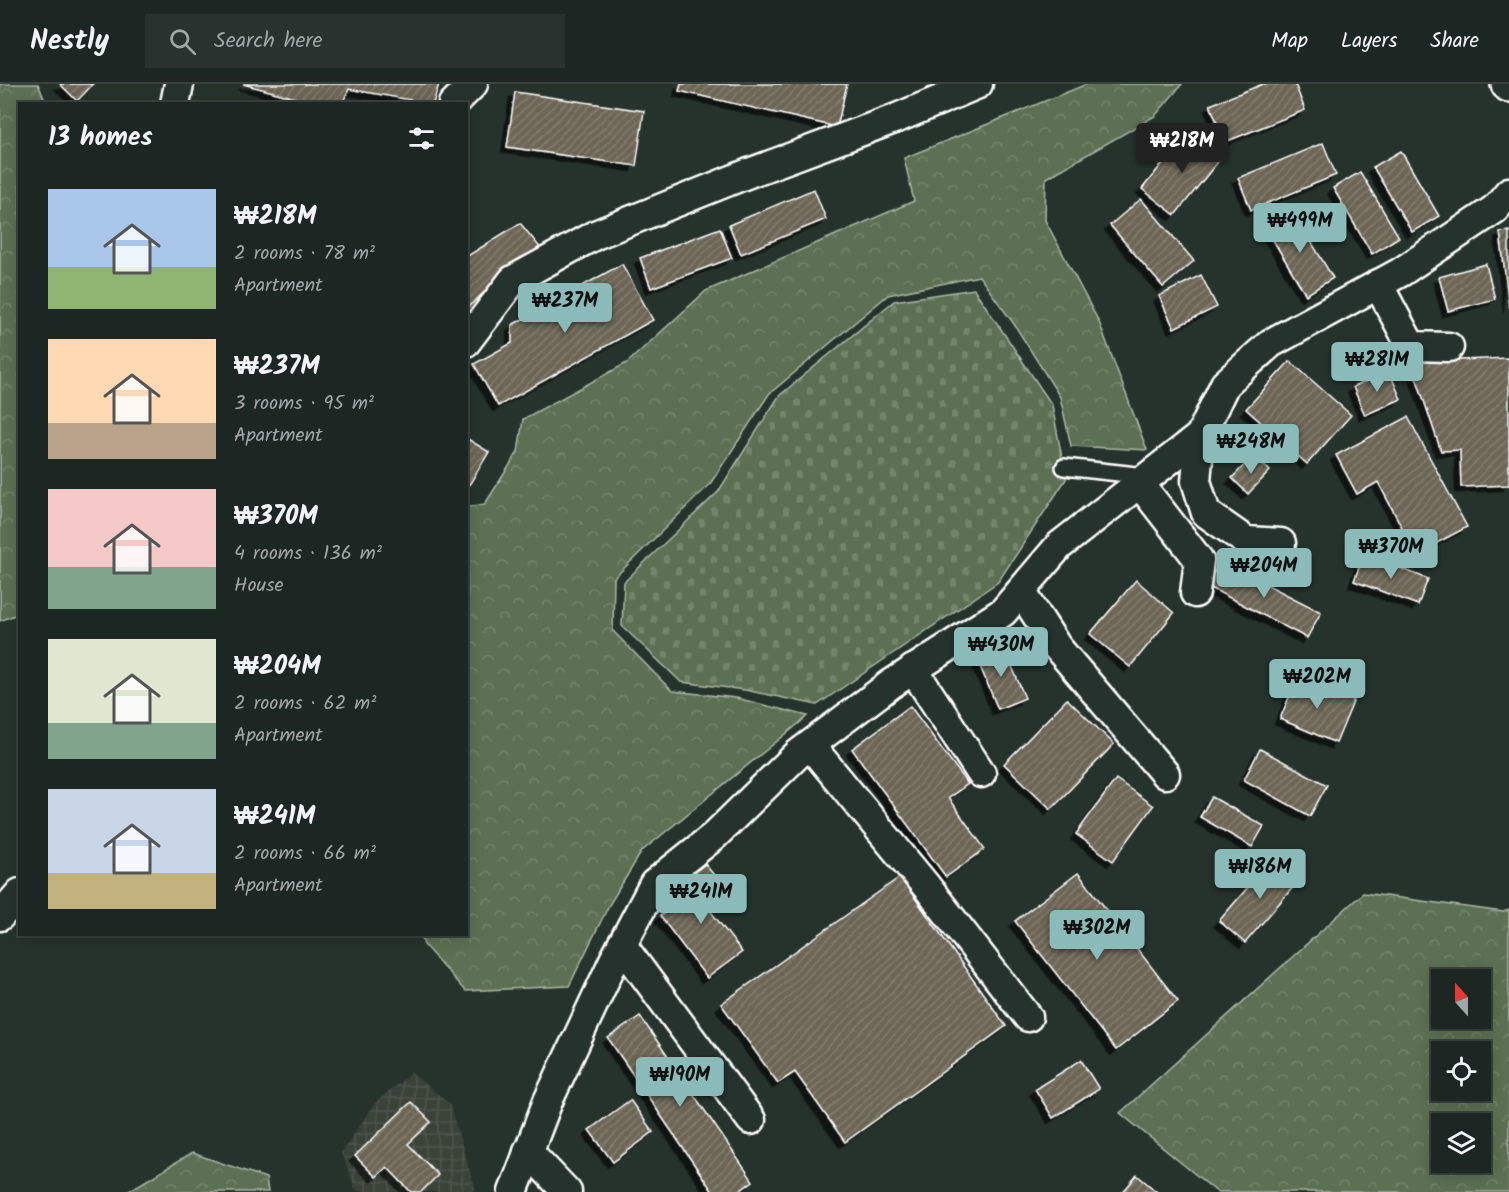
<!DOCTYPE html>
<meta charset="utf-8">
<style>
:root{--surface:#1c2622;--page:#29322f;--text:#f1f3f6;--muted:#a0a5a5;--line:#3a4340;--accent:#8bbbb9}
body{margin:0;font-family:Kalam,sans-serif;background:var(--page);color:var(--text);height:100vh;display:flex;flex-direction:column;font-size:22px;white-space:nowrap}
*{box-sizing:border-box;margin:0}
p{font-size:20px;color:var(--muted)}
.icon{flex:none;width:33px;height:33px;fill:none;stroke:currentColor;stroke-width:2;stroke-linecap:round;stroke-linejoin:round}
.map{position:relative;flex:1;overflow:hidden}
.side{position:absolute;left:18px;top:18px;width:450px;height:834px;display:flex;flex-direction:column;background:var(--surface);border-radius:0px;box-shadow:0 3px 15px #0003,0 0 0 2px var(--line)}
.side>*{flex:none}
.needle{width:39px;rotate:339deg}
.fabs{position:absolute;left:1431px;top:885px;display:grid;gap:12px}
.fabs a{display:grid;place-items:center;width:60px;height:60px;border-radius:0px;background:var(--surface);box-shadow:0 3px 15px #0003,0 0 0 2px var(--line);font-size:30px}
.price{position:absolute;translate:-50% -51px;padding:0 14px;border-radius:6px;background:var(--accent);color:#111;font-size:20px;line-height:39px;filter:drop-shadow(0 2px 3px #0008)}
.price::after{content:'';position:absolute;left:50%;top:36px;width:18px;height:14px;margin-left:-9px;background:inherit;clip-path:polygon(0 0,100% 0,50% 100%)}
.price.on{background:#222;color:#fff}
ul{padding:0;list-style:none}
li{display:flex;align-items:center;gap:18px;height:150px;padding:0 30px}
li span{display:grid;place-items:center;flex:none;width:168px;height:120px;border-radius:0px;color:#555}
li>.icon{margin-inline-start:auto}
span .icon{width:72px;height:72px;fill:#fffc;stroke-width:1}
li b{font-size:26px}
h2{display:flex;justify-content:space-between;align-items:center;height:72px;padding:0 30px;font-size:26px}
header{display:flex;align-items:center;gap:36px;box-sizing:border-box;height:84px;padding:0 30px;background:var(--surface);border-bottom:2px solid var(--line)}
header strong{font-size:28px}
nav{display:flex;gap:33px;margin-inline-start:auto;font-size:21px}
.search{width:420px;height:54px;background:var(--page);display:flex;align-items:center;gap:15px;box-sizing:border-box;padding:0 21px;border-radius:0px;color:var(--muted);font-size:22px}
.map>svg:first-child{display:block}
</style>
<header>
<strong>Nestly</strong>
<div class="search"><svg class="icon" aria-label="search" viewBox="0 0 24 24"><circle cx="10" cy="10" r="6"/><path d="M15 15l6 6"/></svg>Search here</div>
<nav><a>Map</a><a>Layers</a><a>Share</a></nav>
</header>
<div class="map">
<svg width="1509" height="1108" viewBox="0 0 1509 1108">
<defs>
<pattern id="industrial-grid" width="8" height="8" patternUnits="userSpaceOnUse" patternTransform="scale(1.5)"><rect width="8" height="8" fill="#3b4239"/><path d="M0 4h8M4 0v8" fill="none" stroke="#4f554d"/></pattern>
<pattern id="forest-crowns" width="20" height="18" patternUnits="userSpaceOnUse" patternTransform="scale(1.5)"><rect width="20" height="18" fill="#5d7052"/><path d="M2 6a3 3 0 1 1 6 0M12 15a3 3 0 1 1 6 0" fill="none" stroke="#75856c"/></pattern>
<pattern id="cemetery-stones" width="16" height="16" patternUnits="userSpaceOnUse" patternTransform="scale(1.5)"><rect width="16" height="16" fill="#5d7052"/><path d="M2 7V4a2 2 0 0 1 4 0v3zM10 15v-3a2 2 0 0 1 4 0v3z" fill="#75856c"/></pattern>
<pattern id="building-hatch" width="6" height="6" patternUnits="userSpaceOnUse" patternTransform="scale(1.5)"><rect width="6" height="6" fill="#6d6656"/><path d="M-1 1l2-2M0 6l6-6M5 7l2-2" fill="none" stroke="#837d6f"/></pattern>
<filter id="shadow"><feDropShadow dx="-5.5" dy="5.5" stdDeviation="0" flood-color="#0009"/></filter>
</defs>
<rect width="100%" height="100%" fill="#26332d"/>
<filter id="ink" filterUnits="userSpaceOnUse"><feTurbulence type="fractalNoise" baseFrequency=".0167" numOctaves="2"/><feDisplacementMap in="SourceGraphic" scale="12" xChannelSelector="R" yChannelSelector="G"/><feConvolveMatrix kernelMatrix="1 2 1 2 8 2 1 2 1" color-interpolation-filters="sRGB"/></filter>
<g filter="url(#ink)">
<polygon fill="url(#industrial-grid)" points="411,989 449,1019 475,1104 473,1108 365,1108 356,1106 341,1069 375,1019"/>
<g fill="url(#forest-crowns)" stroke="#aeb8a8" stroke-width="1.5" fill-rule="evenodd">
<polygon points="0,0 38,0 46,19 20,20 20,529 0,537"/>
<polygon points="1087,0 1182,0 1155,32 1046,94 1045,136 1099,238 1147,366 1071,362 1060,313 1014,240 979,192 888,211 769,310 710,400 614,494 613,547 672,607 736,614 808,632 642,767 609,821 569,902 465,907 424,861 421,851 466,850 467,423 485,420 518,368 523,335 627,279 706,207 914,117 904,74"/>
<path d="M1363,809L1503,828L1509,826V1108H1217L1120,1029ZM1442,896H1480V934H1442ZM1442,968H1480V1006H1442ZM1442,1040H1480V1078H1442Z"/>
<polygon points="192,1069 266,1094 268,1108 127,1108"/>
</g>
<polygon fill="url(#cemetery-stones)" stroke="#aeb8a8" stroke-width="1.5" points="974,205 1052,321 1066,395 998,498 817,621 745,606 681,598 622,542 624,498 718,408 779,312 894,217"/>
<g fill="url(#building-hatch)" stroke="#fff" stroke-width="1.5" filter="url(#shadow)">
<polygon points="60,0 93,0 77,17"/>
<polygon points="243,0 439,0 433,20 349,5 342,20 318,20"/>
<polygon points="681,0 847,0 837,43 679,7"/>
<polygon points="1263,0 1295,0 1305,26 1225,58 1210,21"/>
<polygon points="515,8 644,27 636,82 507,63"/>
<polygon points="1188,48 1221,74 1175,131 1142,105"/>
<polygon points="1323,59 1336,91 1251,126 1238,94"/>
<polygon points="1401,67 1439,132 1412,148 1373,83"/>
<polygon points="1360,88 1399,153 1372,170 1333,104"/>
<polygon points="814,105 826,135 741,170 729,141"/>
<polygon points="1141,115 1194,177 1163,203 1110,141"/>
<polygon points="1294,129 1333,194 1306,211 1267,146"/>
<polygon points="520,139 543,167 482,210 466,226 466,173"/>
<polygon points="720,144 732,174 651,204 640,174"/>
<polygon points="1509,147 1509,223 1500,148"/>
<polygon points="622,180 653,236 498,322 474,280 512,259 512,241"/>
<polygon points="1486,180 1495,215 1448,227 1439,193"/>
<polygon points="1201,191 1217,223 1174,244 1159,212"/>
<polygon points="1509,274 1509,401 1461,403 1460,366 1441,367 1411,278"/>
<polygon points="1290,277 1351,331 1307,380 1246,325"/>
<polygon points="1389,287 1401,315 1365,331 1353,303"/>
<polygon points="1408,333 1467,443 1416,470 1378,398 1357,410 1336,371"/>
<polygon points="466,354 489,368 469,401 466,400"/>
<polygon points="1254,371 1270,387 1248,410 1232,394"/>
<polygon points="1364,470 1428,495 1418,521 1354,497"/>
<polygon points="1220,477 1321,528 1307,554 1207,502"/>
<polygon points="1136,496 1174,529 1130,583 1090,550"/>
<polygon points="1004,563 1025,614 998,625 977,575"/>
<polygon points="1298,592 1354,616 1336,659 1280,635"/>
<polygon points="1067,615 1114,660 1051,725 1004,680"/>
<polygon points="910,622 968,700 948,714 985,765 946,793 852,665"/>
<polygon points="1260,665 1327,701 1310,732 1244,696"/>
<polygon points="1116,695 1153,722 1113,777 1076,750"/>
<polygon points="1212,713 1264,742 1252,763 1200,733"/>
<polygon points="1274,773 1300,795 1245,859 1219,837"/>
<polygon points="705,780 722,801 702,816 742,868 707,894 660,832 692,808 684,796"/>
<polygon points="1078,789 1178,917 1116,966 1015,837"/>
<polygon points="900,793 1006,942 845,1058 795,988 778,999 721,920"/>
<polygon points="640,932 753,1097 738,1108 713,1108 608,954"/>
<polygon points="1081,976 1099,1005 1053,1034 1035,1005"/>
<polygon points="630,1016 653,1048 613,1078 589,1046"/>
<polygon points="411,1018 431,1038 408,1060 438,1091 421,1108 411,1108 387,1083 376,1093 355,1072"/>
<polygon points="1137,1091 1157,1108 1123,1108"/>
</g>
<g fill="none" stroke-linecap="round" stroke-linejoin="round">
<g stroke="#fff" stroke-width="20">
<polyline id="service" points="1064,383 1146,392"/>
</g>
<g stroke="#fff" stroke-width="33">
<g id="minor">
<polyline points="175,20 179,0"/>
<polyline points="453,20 473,0"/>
<polyline points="1378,200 1411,262 1449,263"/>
<polyline points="466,258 513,196 595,151 749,89 897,34 978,0"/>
<polyline points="1200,352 1196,397 1206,429 1246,457 1281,459"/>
<polyline points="1140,400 1199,476 1195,509"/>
<polyline points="1021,507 1057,563 1165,690"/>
<polyline points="913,585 981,689"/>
<polyline points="810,661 927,803 1028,933"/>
<polyline points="0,832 20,809"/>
<polyline points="622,861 751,1036"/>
<polyline points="528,1067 567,1108"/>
<polyline points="513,1108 548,1017 614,876 654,800 714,752 798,670 891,600 1003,528 1059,462 1200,352 1225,300 1271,259 1401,188 1495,125 1509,108"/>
</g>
</g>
<g stroke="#fff" stroke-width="38">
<polyline id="tertiary" points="1508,0 1509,1"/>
</g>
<use href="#service" stroke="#26332d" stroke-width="15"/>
<use href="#minor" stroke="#26332d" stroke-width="28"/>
<use href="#tertiary" stroke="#26332d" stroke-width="33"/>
</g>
</g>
</svg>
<div class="fabs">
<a><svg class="needle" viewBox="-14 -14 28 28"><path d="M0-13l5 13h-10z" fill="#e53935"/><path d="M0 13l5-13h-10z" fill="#a0a5a5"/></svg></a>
<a><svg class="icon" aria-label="locate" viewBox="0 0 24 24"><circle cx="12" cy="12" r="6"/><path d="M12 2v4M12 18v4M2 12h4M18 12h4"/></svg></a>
<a><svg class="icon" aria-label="layers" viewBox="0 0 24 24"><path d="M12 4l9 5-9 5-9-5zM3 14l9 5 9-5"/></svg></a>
</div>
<b class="price on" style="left:1182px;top:90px">₩218M</b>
<b class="price" style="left:1300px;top:170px">₩499M</b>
<b class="price" style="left:565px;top:250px">₩237M</b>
<b class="price" style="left:1377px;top:309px">₩281M</b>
<b class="price" style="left:1251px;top:391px">₩248M</b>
<b class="price" style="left:1391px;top:496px">₩370M</b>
<b class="price" style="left:1264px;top:515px">₩204M</b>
<b class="price" style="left:1001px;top:594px">₩430M</b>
<b class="price" style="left:1317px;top:626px">₩202M</b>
<b class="price" style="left:1260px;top:816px">₩186M</b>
<b class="price" style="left:701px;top:841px">₩241M</b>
<b class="price" style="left:1097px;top:877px">₩302M</b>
<b class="price" style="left:680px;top:1024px">₩190M</b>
<section class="side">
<h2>13 homes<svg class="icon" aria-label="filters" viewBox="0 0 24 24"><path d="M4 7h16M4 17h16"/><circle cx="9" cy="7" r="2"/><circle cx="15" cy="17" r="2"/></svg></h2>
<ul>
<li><span style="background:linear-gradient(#a9c7e8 65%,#8fb573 0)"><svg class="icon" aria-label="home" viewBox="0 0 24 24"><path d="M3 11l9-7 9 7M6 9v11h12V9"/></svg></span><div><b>₩218M</b><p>2 rooms · 78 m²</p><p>Apartment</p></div></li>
<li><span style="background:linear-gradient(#ffd9b3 70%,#b9a48a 0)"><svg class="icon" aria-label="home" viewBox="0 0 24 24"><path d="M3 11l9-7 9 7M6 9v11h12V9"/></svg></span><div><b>₩237M</b><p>3 rooms · 95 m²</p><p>Apartment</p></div></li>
<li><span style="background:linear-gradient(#f6c9c9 65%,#7fa58c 0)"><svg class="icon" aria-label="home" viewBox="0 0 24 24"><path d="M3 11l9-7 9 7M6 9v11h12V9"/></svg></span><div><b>₩370M</b><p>4 rooms · 136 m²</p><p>House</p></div></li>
<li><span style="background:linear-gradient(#dfe7d0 70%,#7fa58c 0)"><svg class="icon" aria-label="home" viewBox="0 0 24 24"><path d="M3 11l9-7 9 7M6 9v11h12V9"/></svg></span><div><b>₩204M</b><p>2 rooms · 62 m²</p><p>Apartment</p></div></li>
<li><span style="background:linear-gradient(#c9d6e8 70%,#c2b280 0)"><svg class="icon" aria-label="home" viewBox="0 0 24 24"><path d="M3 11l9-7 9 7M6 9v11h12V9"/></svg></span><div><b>₩241M</b><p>2 rooms · 66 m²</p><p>Apartment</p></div></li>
</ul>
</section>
</div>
